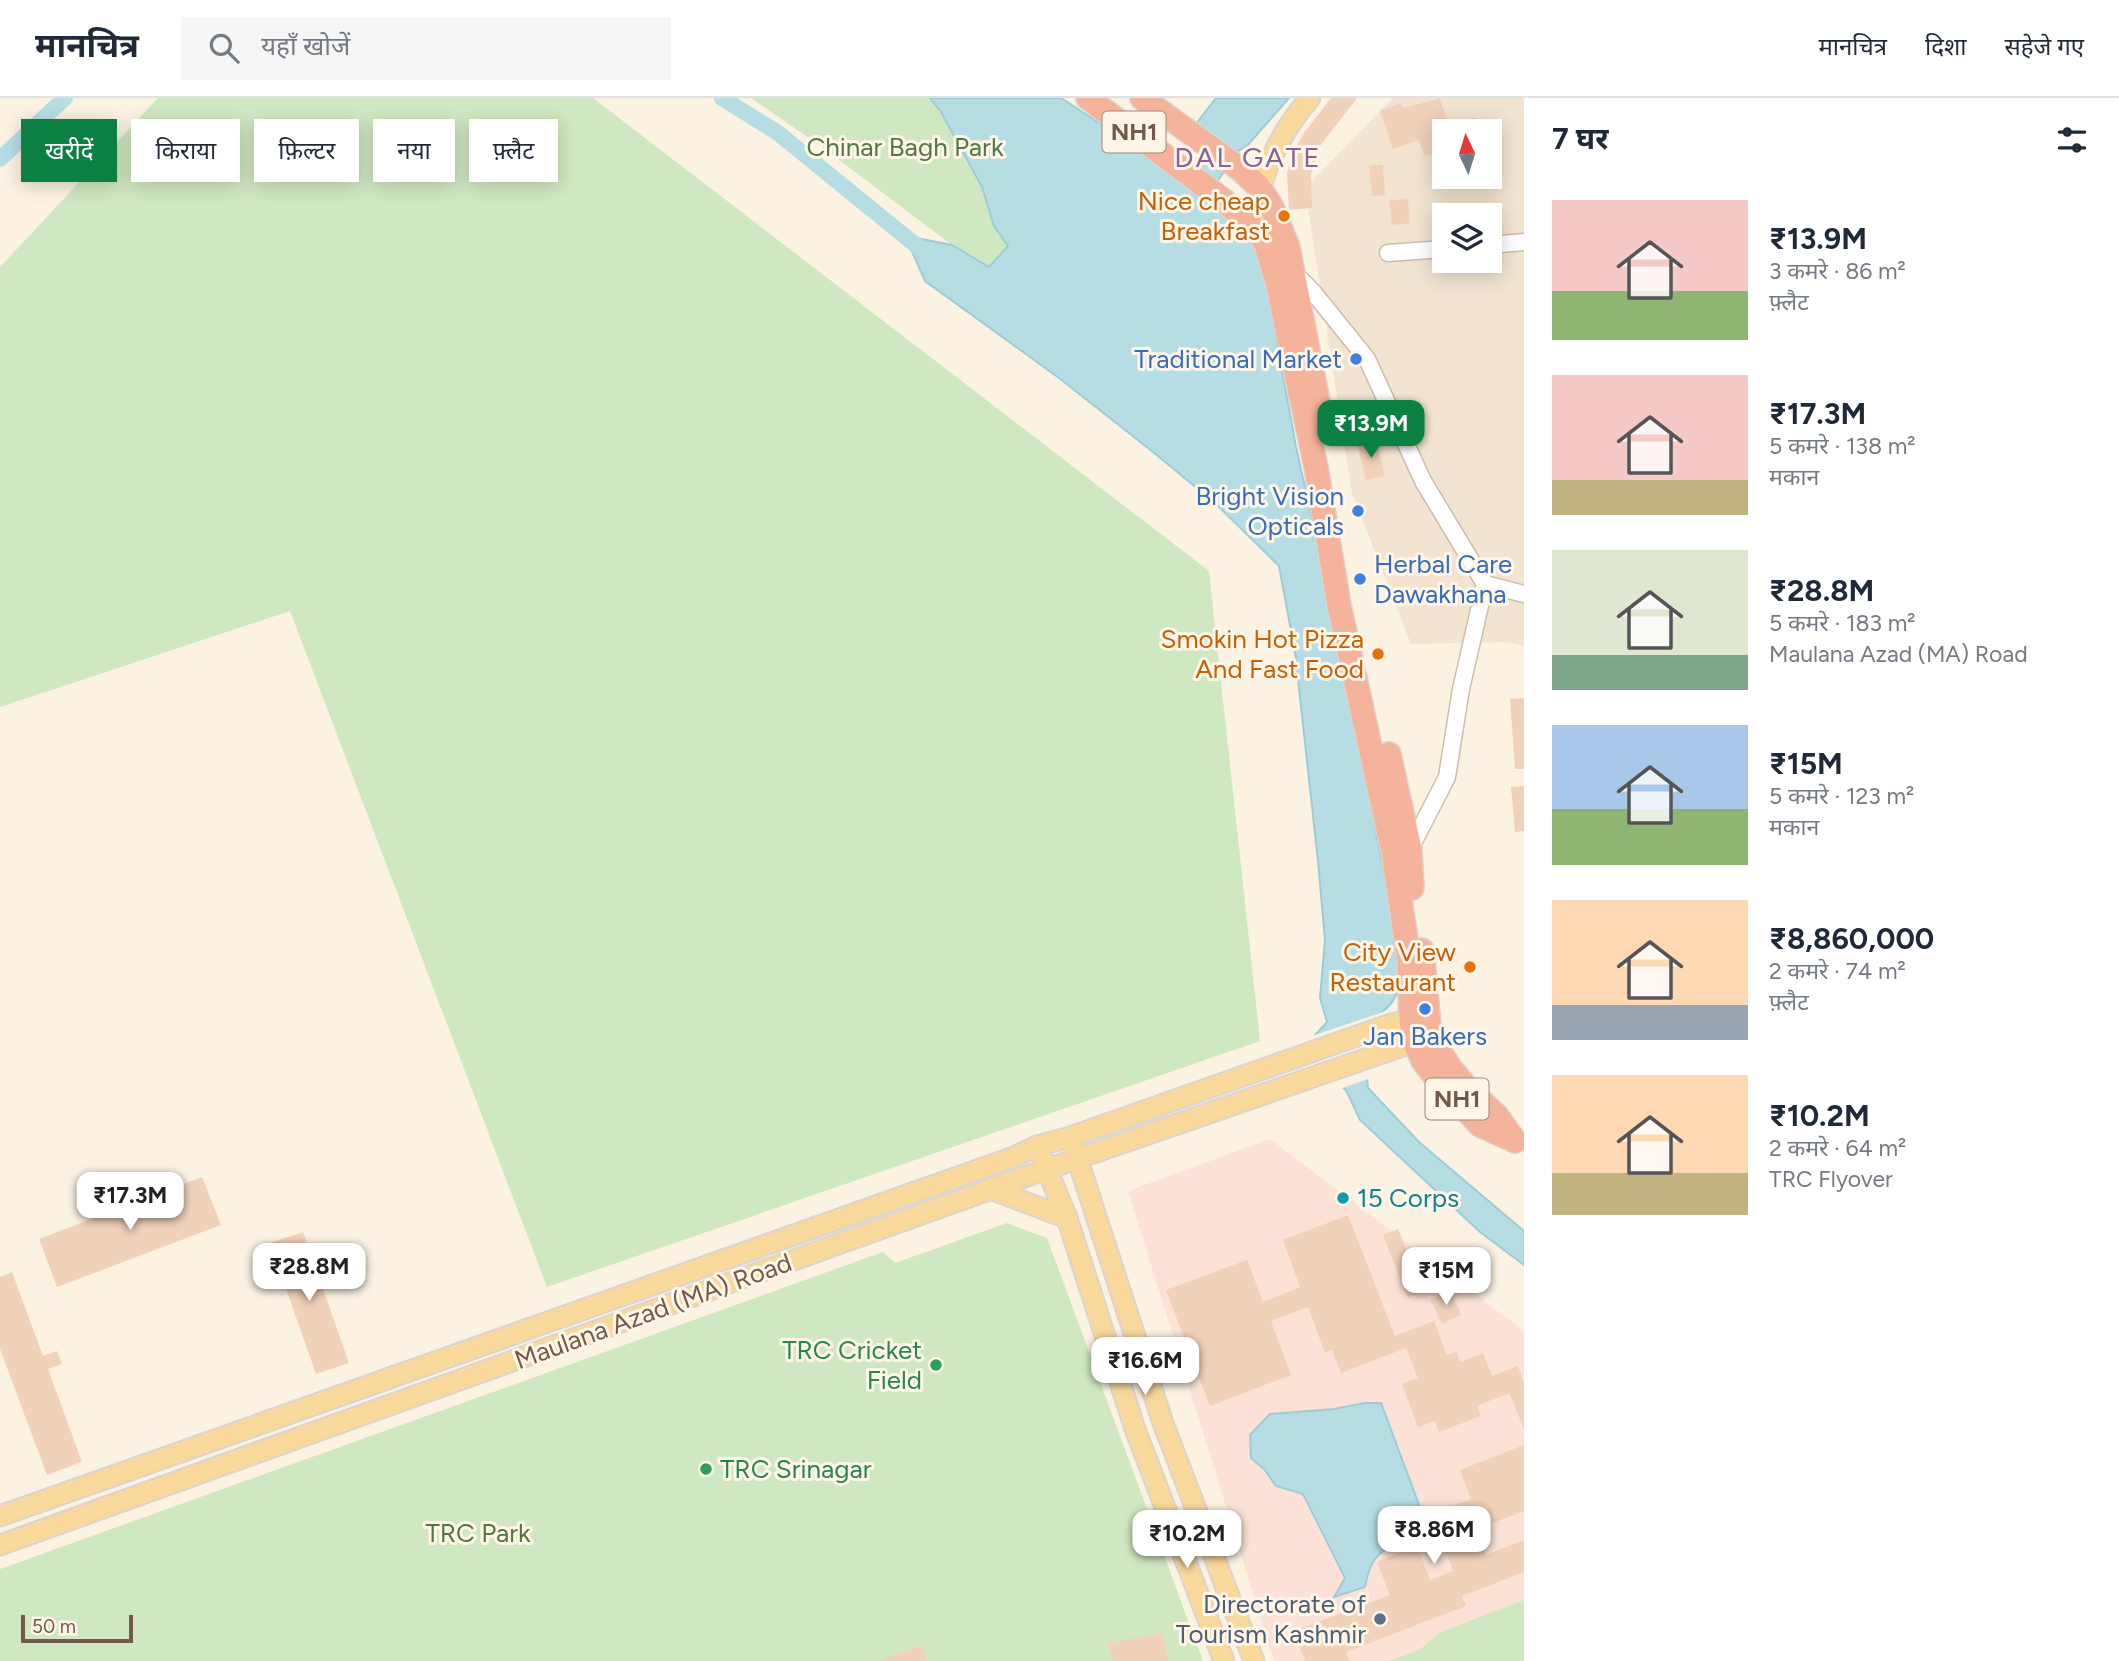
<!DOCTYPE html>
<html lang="hi">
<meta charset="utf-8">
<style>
:root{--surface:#fff;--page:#f6f6f7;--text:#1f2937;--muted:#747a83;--line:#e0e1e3;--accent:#0b8043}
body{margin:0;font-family:Figtree,"Noto Sans Devanagari",sans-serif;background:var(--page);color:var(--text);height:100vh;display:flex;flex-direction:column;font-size:26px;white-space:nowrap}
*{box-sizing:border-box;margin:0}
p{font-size:23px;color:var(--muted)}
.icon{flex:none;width:38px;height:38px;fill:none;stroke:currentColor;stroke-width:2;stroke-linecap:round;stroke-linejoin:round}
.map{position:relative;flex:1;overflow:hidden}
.details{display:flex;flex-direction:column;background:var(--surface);width:595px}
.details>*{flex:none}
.hud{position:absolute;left:21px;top:21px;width:665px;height:63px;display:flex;gap:14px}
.needle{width:46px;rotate:356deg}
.fabs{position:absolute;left:1432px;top:21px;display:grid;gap:14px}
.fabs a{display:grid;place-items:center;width:70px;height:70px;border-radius:0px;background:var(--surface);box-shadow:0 4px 18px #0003;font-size:35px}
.scale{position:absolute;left:21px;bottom:18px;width:112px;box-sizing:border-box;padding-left:7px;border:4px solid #725949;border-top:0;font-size:19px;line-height:24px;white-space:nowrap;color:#725949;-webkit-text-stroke:5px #fff6e8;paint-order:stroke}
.price{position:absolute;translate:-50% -60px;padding:0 16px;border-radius:14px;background:#fff;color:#222;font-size:23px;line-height:46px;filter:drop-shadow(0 2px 4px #0008)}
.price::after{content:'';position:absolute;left:50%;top:42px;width:21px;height:16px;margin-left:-10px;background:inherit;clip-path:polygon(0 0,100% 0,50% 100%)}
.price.active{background:var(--accent);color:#fff}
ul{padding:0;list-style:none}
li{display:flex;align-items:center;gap:21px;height:175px;padding:0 28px}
li span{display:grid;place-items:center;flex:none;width:196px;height:140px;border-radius:0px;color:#555}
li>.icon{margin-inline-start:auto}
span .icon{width:84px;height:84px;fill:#fffc;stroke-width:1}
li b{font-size:30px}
h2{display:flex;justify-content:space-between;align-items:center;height:84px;padding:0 28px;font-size:30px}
.pill{padding:0 24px;border-radius:0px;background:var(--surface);box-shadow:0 4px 18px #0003;font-size:24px;line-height:63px}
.pill.active{background:var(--accent);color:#fff}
header{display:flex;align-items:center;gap:42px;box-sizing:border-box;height:98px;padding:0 35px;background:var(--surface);border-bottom:2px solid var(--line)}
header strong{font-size:33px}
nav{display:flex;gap:38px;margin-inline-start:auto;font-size:24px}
.search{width:490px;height:63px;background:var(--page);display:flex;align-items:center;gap:18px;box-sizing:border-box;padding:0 24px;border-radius:0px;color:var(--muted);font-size:26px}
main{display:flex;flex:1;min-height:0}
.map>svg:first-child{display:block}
</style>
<header>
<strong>मानचित्र</strong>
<div class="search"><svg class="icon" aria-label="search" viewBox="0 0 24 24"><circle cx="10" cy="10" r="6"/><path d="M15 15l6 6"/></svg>यहाँ खोजें</div>
<nav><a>मानचित्र</a><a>दिशा</a><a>सहेजे गए</a></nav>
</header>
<main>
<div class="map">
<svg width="1524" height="1563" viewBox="0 0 1524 1563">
<rect width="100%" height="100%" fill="#fbf2e2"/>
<path fill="#f3e4d1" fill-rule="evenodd" d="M1393,0H1524V548L1504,544L1411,546L1352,395L1305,90ZM1444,33H1489V79H1444ZM1444,117H1489V163H1444Z"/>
<polygon fill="#fce2d6" points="1270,1041 1524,1233 1524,1563 1274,1563 1128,1093"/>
<g fill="#d0e8c1">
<polygon points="158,0 593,0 1209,473 1260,943 547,1189 290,513 0,609 0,169"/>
<polygon points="751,0 930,0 941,14 982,89 994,128 1008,148 989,169 952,147 822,49"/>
<polygon points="1007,1125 1047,1140 1203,1563 0,1563 0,1471 883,1154 895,1165"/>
<polygon points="1524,1502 1524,1563 1389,1563 1419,1552 1441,1534"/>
</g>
<g fill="#b7dde4" stroke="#9eccd6" stroke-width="2">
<path d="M930,0H1061L1183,80L1217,41L1196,26L1216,0H1289L1247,48L1236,54L1208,99L1257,151L1266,185L1296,349L1343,560L1399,855C1400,896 1401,905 1363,926L1368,990L1419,1044L1524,1133V1167L1480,1134L1360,1022L1347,994L1307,946L1327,924L1320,900L1325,842L1318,763L1295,554L1279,468L1216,406L1153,354L1059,280L925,183L911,151L917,140L952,147L989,169L1008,148L994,128L982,89L941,14Z"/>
<path d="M1364,1305H1381L1418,1404L1427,1452L1411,1441C1381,1451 1371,1456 1365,1489L1334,1499L1345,1480L1303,1396L1276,1388L1264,1371L1251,1360L1250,1337L1270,1316L1334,1311Z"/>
</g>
<polygon fill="#fbf2e2" points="1386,913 1386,917 1367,928 1371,980 1340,991 1304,948 1304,945 1309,939"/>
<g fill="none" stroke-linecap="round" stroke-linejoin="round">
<g stroke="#b7dde4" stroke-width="16">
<polyline points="722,0 778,35 929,158"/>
<polyline points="0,61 65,0"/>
</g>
</g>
<g fill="#f0d1ba">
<polygon points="1331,0 1357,0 1320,48 1311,77 1312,110 1289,112 1287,75 1292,57 1304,35"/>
<polygon points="1440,0 1448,27 1476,19 1480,33 1439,33 1444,53 1424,58 1419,42 1393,51 1380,13 1401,5 1403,10"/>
<polygon points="1383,67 1385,97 1372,98 1369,68"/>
<polygon points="1408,100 1410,125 1392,127 1389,103"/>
<polygon points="1376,342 1385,378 1366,382 1357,346"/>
<polygon points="1524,600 1524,671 1515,671 1510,601"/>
<polygon points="1524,688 1524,733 1515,734 1511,689"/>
<polygon points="202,1079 221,1127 57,1189 39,1141"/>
<polygon points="1348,1117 1395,1238 1434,1223 1447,1257 1456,1254 1460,1264 1483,1255 1492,1278 1518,1268 1524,1285 1524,1331 1509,1295 1477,1308 1481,1318 1439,1334 1435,1323 1418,1329 1402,1286 1418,1280 1406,1250 1341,1275 1332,1252 1325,1255 1308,1209 1271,1223 1291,1277 1210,1308 1166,1192 1247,1162 1263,1204 1300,1189 1283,1142"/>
<polygon points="1398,1131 1413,1170 1424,1166 1433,1190 1408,1200 1383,1137"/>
<polygon points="303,1134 349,1265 316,1276 270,1145"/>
<polygon points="12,1174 43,1258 57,1253 62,1266 48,1271 82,1364 47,1377 0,1251 0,1179"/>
<polygon points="1450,1192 1461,1217 1442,1226 1430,1202"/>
<polygon points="1524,1347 1524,1413 1476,1431 1486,1457 1524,1442 1524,1474 1462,1498 1466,1508 1346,1554 1350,1563 1305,1563 1294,1533 1390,1497 1377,1464 1417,1448 1430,1482 1453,1473 1432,1416 1471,1401 1460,1372"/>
<polygon points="1163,1535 1168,1563 1113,1563 1107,1545"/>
<polygon points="922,1547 927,1563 882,1563 882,1561"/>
</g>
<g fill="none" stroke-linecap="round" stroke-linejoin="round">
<g stroke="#cebcac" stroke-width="19">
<g id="minor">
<polyline points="1489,147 1524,144"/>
<polyline points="1388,155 1444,151"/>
<polyline points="1293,174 1313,194 1367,261 1423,383 1485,486"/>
<polyline points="1410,751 1447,679 1461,591 1485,486 1524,496"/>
</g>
</g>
<g stroke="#dad4d0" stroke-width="23">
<g id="major">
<path d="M1251,127C1262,77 1276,39 1310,0"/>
<polyline points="1074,1050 1163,1325 1254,1563"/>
<polyline points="1043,1061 1067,1120 1135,1331 1224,1563"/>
<polyline points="993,1092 1067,1120"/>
<polyline points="0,1418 1014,1059 1037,1048 1070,1039 1391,926 1425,919"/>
<polyline points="0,1447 1047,1071 1426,940"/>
</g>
</g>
<g stroke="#dad4d0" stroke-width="26">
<g id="highway">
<polyline points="1088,0 1223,102 1251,127 1265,144 1278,187 1293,261 1316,369 1339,507 1393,753 1409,862 1411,922 1414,943 1423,963 1434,977 1480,1027 1515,1043"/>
<polyline points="1142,0 1240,71 1259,89 1272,109 1288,149 1324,334"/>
<polyline points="1389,656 1410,751 1412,790"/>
<polyline points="1422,852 1430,938 1451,971 1468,991 1497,1018 1512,1039"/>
</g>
</g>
<use href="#minor" stroke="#fff" stroke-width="16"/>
<use href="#major" stroke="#f9d89c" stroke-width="19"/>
<use href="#highway" stroke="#f4b39a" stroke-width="23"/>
</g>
<g fill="#e8710a" stroke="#fff6e8" stroke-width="2.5">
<circle cx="1284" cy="118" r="7"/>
<circle cx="1378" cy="556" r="7"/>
<circle cx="1470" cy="869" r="7"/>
</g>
<g fill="#3f7fe0" stroke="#fff6e8" stroke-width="2.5">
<circle cx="1356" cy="261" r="7"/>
<circle cx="1358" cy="413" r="7"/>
<circle cx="1360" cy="481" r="7"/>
<circle cx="1425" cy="911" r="7"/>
</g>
<circle fill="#0f9aa8" stroke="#fff6e8" stroke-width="2.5" cx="1343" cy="1100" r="7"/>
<g fill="#2e9e5b" stroke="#fff6e8" stroke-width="2.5">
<circle cx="936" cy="1267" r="7"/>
<circle cx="706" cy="1371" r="7"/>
</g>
<circle fill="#5c6f8a" stroke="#fff6e8" stroke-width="2.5" cx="1380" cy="1521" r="7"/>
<g text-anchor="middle" stroke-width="6" stroke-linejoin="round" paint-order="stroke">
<g fill="#fff6e8" stroke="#9c8879" stroke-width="2">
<rect x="1102.5" y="13.5" width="63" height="41" rx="5"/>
<rect x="1425.5" y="980.5" width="63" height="41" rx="5"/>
</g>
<g font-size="24" font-weight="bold" fill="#725949">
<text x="1134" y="42">NH1</text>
<text x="1457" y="1009">NH1</text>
</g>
<g font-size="26" fill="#517842" stroke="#fff6e8">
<text x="905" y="58">Chinar Bagh Park</text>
<text x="478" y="1444">TRC Park</text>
</g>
<g font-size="26" fill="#c56008" stroke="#fff6e8" text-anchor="end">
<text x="1270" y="112">Nice cheap<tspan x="1270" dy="30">Breakfast</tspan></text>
<text x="1364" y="550">Smokin Hot Pizza<tspan x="1364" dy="30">And Fast Food</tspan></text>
<text x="1456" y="863">City View<tspan x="1456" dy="30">Restaurant</tspan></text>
</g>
<g font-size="26" fill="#366cbe" stroke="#fff6e8" text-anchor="end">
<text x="1342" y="270">Traditional Market</text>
<text x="1344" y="407">Bright Vision<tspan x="1344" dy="30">Opticals</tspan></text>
<text x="1374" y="475" text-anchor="start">Herbal Care<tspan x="1374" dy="30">Dawakhana</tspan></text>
<text x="1425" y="947" text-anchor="middle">Jan Bakers</text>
</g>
<g font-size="26" fill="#0d838f" stroke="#fff6e8" text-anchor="start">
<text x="1357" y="1109">15 Corps</text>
</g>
<g font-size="26" fill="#725949" stroke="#fff6e8">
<text transform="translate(653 1213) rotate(-20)" y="9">Maulana Azad (MA) Road</text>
</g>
<g font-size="26" fill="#27864d" stroke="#fff6e8" text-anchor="end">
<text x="922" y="1261">TRC Cricket<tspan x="922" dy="30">Field</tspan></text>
<text x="720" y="1380" text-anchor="start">TRC Srinagar</text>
</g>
<g font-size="26" fill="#4e5e75" stroke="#fff6e8" text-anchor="end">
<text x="1366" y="1515">Directorate of<tspan x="1366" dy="30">Tourism Kashmir</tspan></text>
</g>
<g font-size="28" letter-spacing="2" fill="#866596" stroke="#fff6e8">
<text x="1248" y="69">DAL GATE</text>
</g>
</g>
</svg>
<div class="fabs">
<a><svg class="needle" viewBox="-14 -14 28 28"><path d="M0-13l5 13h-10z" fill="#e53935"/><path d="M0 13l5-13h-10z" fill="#747a83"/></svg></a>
<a><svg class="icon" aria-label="layers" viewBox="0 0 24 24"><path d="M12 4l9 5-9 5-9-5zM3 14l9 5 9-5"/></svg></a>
</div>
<div class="scale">50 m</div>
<b class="price active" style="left:1371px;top:362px">₹13.9M</b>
<b class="price" style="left:130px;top:1134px">₹17.3M</b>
<b class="price" style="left:309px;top:1205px">₹28.8M</b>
<b class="price" style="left:1446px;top:1209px">₹15M</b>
<b class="price" style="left:1145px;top:1299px">₹16.6M</b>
<b class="price" style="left:1434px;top:1468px">₹8.86M</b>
<b class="price" style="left:1187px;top:1472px">₹10.2M</b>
<div class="hud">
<a class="pill active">खरीदें</a>
<a class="pill">किराया</a>
<a class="pill">फ़िल्टर</a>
<a class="pill">नया</a>
<a class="pill">फ़्लैट</a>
</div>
</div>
<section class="details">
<h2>7 घर<svg class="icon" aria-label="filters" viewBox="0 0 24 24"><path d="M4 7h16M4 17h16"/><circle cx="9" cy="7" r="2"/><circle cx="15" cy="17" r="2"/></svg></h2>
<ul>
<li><span style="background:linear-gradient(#f6c9c9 65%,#8fb573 0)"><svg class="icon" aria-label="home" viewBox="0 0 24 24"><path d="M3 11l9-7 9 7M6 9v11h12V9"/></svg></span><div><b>₹13.9M</b><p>3 कमरे · 86 m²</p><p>फ़्लैट</p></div></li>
<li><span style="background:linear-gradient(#f6c9c9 75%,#c2b280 0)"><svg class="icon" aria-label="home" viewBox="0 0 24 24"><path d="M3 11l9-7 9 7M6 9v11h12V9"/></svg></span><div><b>₹17.3M</b><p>5 कमरे · 138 m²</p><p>मकान</p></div></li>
<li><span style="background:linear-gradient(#dfe7d0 75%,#7fa58c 0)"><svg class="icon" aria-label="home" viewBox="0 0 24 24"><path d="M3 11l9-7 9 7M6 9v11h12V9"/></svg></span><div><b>₹28.8M</b><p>5 कमरे · 183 m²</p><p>Maulana Azad (MA) Road</p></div></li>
<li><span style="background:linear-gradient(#a9c7e8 60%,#8fb573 0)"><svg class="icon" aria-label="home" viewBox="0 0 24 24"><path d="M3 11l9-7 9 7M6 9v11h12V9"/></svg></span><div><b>₹15M</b><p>5 कमरे · 123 m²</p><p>मकान</p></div></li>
<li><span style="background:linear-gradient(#ffd9b3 75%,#9aa5b1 0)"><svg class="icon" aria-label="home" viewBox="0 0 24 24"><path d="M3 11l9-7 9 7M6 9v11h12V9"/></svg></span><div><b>₹8,860,000</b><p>2 कमरे · 74 m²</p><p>फ़्लैट</p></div></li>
<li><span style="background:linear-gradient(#ffd9b3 70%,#c2b280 0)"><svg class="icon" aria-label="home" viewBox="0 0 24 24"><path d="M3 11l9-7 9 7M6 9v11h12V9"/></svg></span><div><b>₹10.2M</b><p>2 कमरे · 64 m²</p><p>TRC Flyover</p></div></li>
</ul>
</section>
</main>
